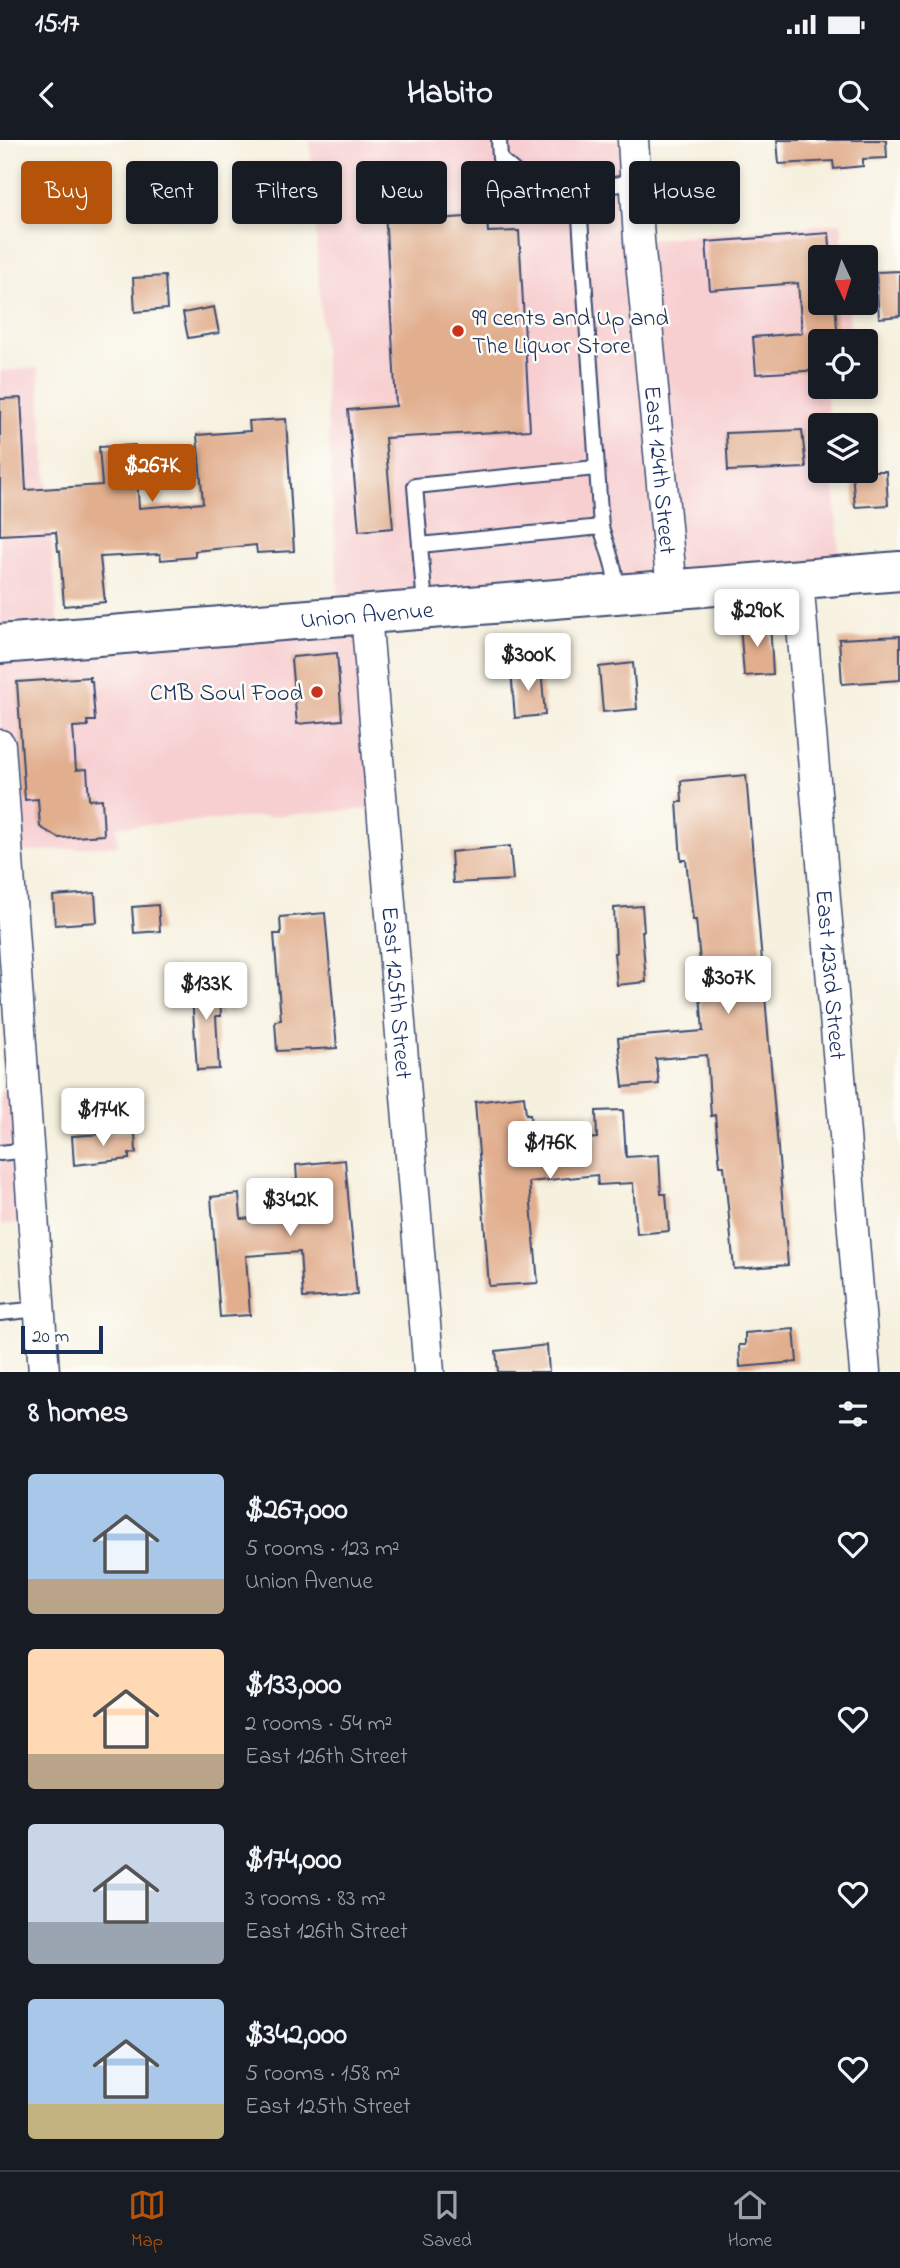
<!DOCTYPE html>
<meta charset="utf-8">
<style>
:root{--surface:#171b24;--page:#20242c;--text:#f1f3f6;--muted:#9ea1a6;--line:#363941;--accent:#b45309}
body{margin:0;font-family:"Indie Flower",sans-serif;background:var(--page);color:var(--text);height:100vh;display:flex;flex-direction:column;font-size:26px;white-space:nowrap}
*{box-sizing:border-box;margin:0}
p{font-size:23px;color:var(--muted)}
.icon{flex:none;width:38px;height:38px;fill:none;stroke:currentColor;stroke-width:2;stroke-linecap:round;stroke-linejoin:round}
.map{position:relative;height:1232px;overflow:hidden}
.panel{display:flex;flex-direction:column;background:var(--surface);flex:1}
.panel>*{flex:none}
.top-card{position:absolute;left:21px;top:21px;width:859px;height:63px;display:flex;gap:14px}
.needle{width:46px;rotate:176deg}
.fabs{position:absolute;left:808px;top:105px;display:grid;gap:14px}
.fabs a{display:grid;place-items:center;width:70px;height:70px;border-radius:7px;background:var(--surface);box-shadow:0 4px 10px #0003;font-size:35px}
.scale{position:absolute;left:21px;bottom:18px;width:82px;box-sizing:border-box;padding-left:7px;border:4px solid #1b2f5e;border-top:0;font-size:19px;line-height:24px;white-space:nowrap;color:#1b2f5e;-webkit-text-stroke:5px #fdfcf7;paint-order:stroke}
.price{position:absolute;translate:-50% -60px;padding:0 16px;border-radius:7px;background:#fff;color:#222;font-size:23px;line-height:46px;filter:drop-shadow(0 2px 4px #0008)}
.price::after{content:'';position:absolute;left:50%;top:42px;width:21px;height:16px;margin-left:-10px;background:inherit;clip-path:polygon(0 0,100% 0,50% 100%)}
.price.active{background:var(--accent);color:#fff}
ul{padding:0;list-style:none}
li{display:flex;align-items:center;gap:21px;height:175px;padding:0 28px}
li span{display:grid;place-items:center;flex:none;width:196px;height:140px;border-radius:7px;color:#555}
li>.icon{margin-inline-start:auto}
span .icon{width:84px;height:84px;fill:#fffc;stroke-width:1}
li b{font-size:30px}
h2{display:flex;justify-content:space-between;align-items:center;height:84px;padding:0 28px;font-size:30px}
.tag{padding:0 24px;border-radius:7px;background:var(--surface);box-shadow:0 4px 10px #0003;font-size:24px;line-height:63px}
.tag.active{background:var(--accent);color:#fff}
.status{display:flex;justify-content:space-between;align-items:center;height:49px;padding:0 35px;background:var(--surface);direction:ltr}
.status svg{height:19px;fill:currentColor}
header{display:flex;justify-content:space-between;align-items:center;height:91px;padding:0 28px;background:var(--surface);font-size:32px;font-weight:800}
.dock{display:flex;justify-content:space-around;align-items:center;height:98px;border-top:2px solid var(--line);background:var(--surface);font-size:19px;color:var(--muted)}
.dock a{display:grid;justify-items:center;gap:4px}
.dock .active{color:var(--accent)}
.map>svg:first-child{display:block}
</style>
<div class="status"><b>15:17</b><svg viewBox="0 0 49 12"><path d="M0 12V9h3v3zM5 12V6h3v6zM10 12V3h3v9zM15 12V0h3v12zM26 1h20v11H26zM47 4h2v5h-2z"/></svg></div>
<header><svg class="icon" aria-label="back" viewBox="0 0 24 24"><path d="M15 5l-7 7 7 7"/></svg>Habito<svg class="icon" aria-label="search" viewBox="0 0 24 24"><circle cx="10" cy="10" r="6"/><path d="M15 15l6 6"/></svg></header>
<div class="map">
<svg width="900" height="1232" viewBox="0 0 900 1232">
<rect width="100%" height="100%" fill="#fdfcf7"/>
<filter id="ink" filterUnits="userSpaceOnUse"><feTurbulence type="fractalNoise" baseFrequency=".0143" numOctaves="2"/><feDisplacementMap in="SourceGraphic" scale="14" xChannelSelector="R" yChannelSelector="G"/><feConvolveMatrix kernelMatrix="1 2 1 2 8 2 1 2 1" color-interpolation-filters="sRGB"/></filter>
<filter id="wash" filterUnits="userSpaceOnUse"><feTurbulence type="fractalNoise" baseFrequency=".00686" numOctaves="4" result="noise"/><feDisplacementMap in="SourceGraphic" scale="28" xChannelSelector="R" yChannelSelector="G"/><feGaussianBlur stdDeviation="1.57" result="paint"/><feColorMatrix in="noise" values="0 0 0 0 0 0 0 0 0 0 0 0 0 0 0 0 0 1.4 0 .05"/><feComposite in="paint" operator="in"/></filter>
<g filter="url(#wash)">
<rect width="100%" height="100%" fill="#f6f0de"/>
<g fill="#f7cfd1">
<polygon points="310,0 633,0 639,100 841,83 844,117 821,117 821,163 848,163 851,201 821,201 821,247 826,247 829,285 821,285 821,331 833,331 841,436 366,474 382,668 117,687 118,705 0,714 0,231 38,228 59,499 340,476"/>
<polygon points="24,949 33,1082 0,1085 0,951"/>
</g>
<g id="blocks">
<g fill="#e1ae8e">
<polygon points="777,0 886,0 887,18 863,19 863,26 834,29 833,21 779,24"/>
<polygon points="486,63 488,92 519,91 530,290 385,298 393,388 359,391 348,270 396,266 385,70 419,68 420,80 466,77 465,64"/>
<polygon points="829,93 831,117 821,117 821,163 835,163 838,201 821,201 821,230 756,234 753,197 802,193 798,143 710,150 706,102"/>
<polygon points="900,131 900,176 879,178 876,132"/>
<polygon points="165,136 167,169 135,172 133,138"/>
<polygon points="214,167 219,193 188,198 183,173"/>
<polygon points="21,258 26,350 102,345 99,307 135,305 139,368 203,363 197,295 250,291 249,281 286,279 294,411 257,413 256,405 195,411 195,417 161,420 160,414 100,417 105,462 64,466 60,411 58,411 56,392 0,395 0,259"/>
<polygon points="802,290 806,328 728,331 726,293"/>
<polygon points="852,331 886,331 888,365 855,367"/>
<polygon points="770,481 773,534 744,536 740,484"/>
<polygon points="900,496 900,540 842,544 839,499"/>
<polygon points="337,513 342,580 297,584 291,520 293,517"/>
<polygon points="633,523 637,569 603,572 599,527"/>
<polygon points="541,528 545,575 515,578 511,530"/>
<polygon points="90,537 90,541 92,541 95,581 87,581 88,586 73,587 76,630 87,629 89,660 102,659 104,695 59,698 40,687 38,659 25,660 17,542"/>
<polygon points="746,635 788,1125 734,1129 724,1026 720,1026 715,975 711,976 707,915 656,919 659,944 623,947 618,898 703,891 699,843 702,843 696,780 693,780 686,720 681,720 677,662 682,662 681,641"/>
<polygon points="510,706 513,740 453,743 451,712"/>
<polygon points="95,753 97,782 55,785 53,756"/>
<polygon points="158,765 160,791 134,793 132,767"/>
<polygon points="642,766 644,791 642,791 646,842 617,845 614,813 616,813 614,768"/>
<polygon points="325,773 337,908 277,911 275,881 281,880 274,794 281,794 280,777"/>
<polygon points="219,839 221,876 216,876 219,929 197,930 191,841"/>
<polygon points="524,956 526,974 530,974 532,1004 597,998 596,971 623,970 626,1017 659,1015 661,1054 666,1054 669,1091 637,1094 633,1043 598,1045 597,1035 529,1042 538,1143 489,1146 475,962"/>
<polygon points="135,992 136,1013 129,1014 129,1019 74,1025 72,996"/>
<polygon points="345,1020 357,1155 303,1158 300,1112 246,1116 250,1175 220,1177 211,1057 239,1054 241,1079 297,1075 293,1040 297,1040 296,1025"/>
<polygon points="794,1189 797,1222 740,1227 739,1205 745,1205 745,1193"/>
<polygon points="547,1205 549,1232 498,1232 496,1211"/>
</g>
</g>
</g>
<g filter="url(#ink)">
<use href="#blocks" fill-opacity="0" stroke="#3c4c71" stroke-width="2"/>
<g fill="none" stroke-linecap="round" stroke-linejoin="round">
<g stroke="#3c4c71" stroke-width="18">
<g id="service">
<polyline points="499,0 500,19 532,47 593,52"/>
<polyline points="601,387 580,78 593,52 606,46 635,42"/>
<polyline points="420,405 415,346 596,328"/>
<path d="M425,466L420,405L601,387C608,410 616,429 617,452"/>
<polyline points="0,1013 28,1010"/>
<polyline points="0,1173 39,1169"/>
</g>
</g>
<g stroke="#3c4c71" stroke-width="33">
<g id="minor">
<path id="s1" d="M633,0L639,100L672,450"/>
<path id="s2" d="M798,439L865,1232"/>
<path id="s3" d="M366,474L429,1232"/>
<polyline points="0,605 44,1232"/>
</g>
</g>
<g stroke="#3c4c71" stroke-width="42">
<g id="secondary">
<path id="s4" d="M0,504L900,431"/>
</g>
</g>
<use href="#service" stroke="#fff" stroke-width="14"/>
<use href="#minor" stroke="#fff" stroke-width="30"/>
<use href="#secondary" stroke="#fff" stroke-width="38"/>
</g>
</g>
<g fill="#c8321e" stroke="#fdfcf7" stroke-width="2.5">
<circle cx="458" cy="191" r="7"/>
<circle cx="317" cy="552" r="7"/>
</g>
<g text-anchor="middle" stroke-width="5" stroke-linejoin="round" paint-order="stroke">
<g font-size="24" fill="#1b2f5e" stroke="#fdfcf7" text-anchor="start">
<text x="472" y="185">99 cents and Up and<tspan x="472" dy="28">The Liquor Store</tspan></text>
<text x="303" y="560" text-anchor="end">CMB Soul Food</text>
</g>
<g font-size="24" fill="#1b2f5e" stroke="#fdfcf7">
<text dy="8" stroke="none"><textPath href="#s1" startOffset="331">East 124th Street</textPath></text>
<text dy="8" stroke="none"><textPath href="#s4" startOffset="368">Union Avenue</textPath></text>
<text dy="8" stroke="none"><textPath href="#s2" startOffset="397">East 123rd Street</textPath></text>
<text dy="8" stroke="none"><textPath href="#s3" startOffset="380">East 125th Street</textPath></text>
</g>
</g>
</svg>
<div class="fabs">
<a><svg class="needle" viewBox="-14 -14 28 28"><path d="M0-13l5 13h-10z" fill="#e53935"/><path d="M0 13l5-13h-10z" fill="#9ea1a6"/></svg></a>
<a><svg class="icon" aria-label="locate" viewBox="0 0 24 24"><circle cx="12" cy="12" r="6"/><path d="M12 2v4M12 18v4M2 12h4M18 12h4"/></svg></a>
<a><svg class="icon" aria-label="layers" viewBox="0 0 24 24"><path d="M12 4l9 5-9 5-9-5zM3 14l9 5 9-5"/></svg></a>
</div>
<div class="scale">20 m</div>
<b class="price active" style="left:152px;top:364px">$267K</b>
<b class="price" style="left:757px;top:509px">$290K</b>
<b class="price" style="left:528px;top:553px">$300K</b>
<b class="price" style="left:728px;top:876px">$307K</b>
<b class="price" style="left:206px;top:882px">$133K</b>
<b class="price" style="left:103px;top:1008px">$174K</b>
<b class="price" style="left:550px;top:1041px">$176K</b>
<b class="price" style="left:290px;top:1098px">$342K</b>
<div class="top-card">
<a class="tag active">Buy</a>
<a class="tag">Rent</a>
<a class="tag">Filters</a>
<a class="tag">New</a>
<a class="tag">Apartment</a>
<a class="tag">House</a>
</div>
</div>
<section class="panel">
<h2>8 homes<svg class="icon" aria-label="filters" viewBox="0 0 24 24"><path d="M4 7h16M4 17h16"/><circle cx="9" cy="7" r="2"/><circle cx="15" cy="17" r="2"/></svg></h2>
<ul>
<li><span style="background:linear-gradient(#a9c7e8 75%,#b9a48a 0)"><svg class="icon" aria-label="home" viewBox="0 0 24 24"><path d="M3 11l9-7 9 7M6 9v11h12V9"/></svg></span><div><b>$267,000</b><p>5 rooms · 123 m²</p><p>Union Avenue</p></div><svg class="icon" aria-label="heart" viewBox="0 0 24 24"><path d="M12 20l-8-8c-3-5 5-10 8-4 3-6 11-1 8 4z"/></svg></li>
<li><span style="background:linear-gradient(#ffd9b3 75%,#b9a48a 0)"><svg class="icon" aria-label="home" viewBox="0 0 24 24"><path d="M3 11l9-7 9 7M6 9v11h12V9"/></svg></span><div><b>$133,000</b><p>2 rooms · 54 m²</p><p>East 126th Street</p></div><svg class="icon" aria-label="heart" viewBox="0 0 24 24"><path d="M12 20l-8-8c-3-5 5-10 8-4 3-6 11-1 8 4z"/></svg></li>
<li><span style="background:linear-gradient(#c9d6e8 70%,#9aa5b1 0)"><svg class="icon" aria-label="home" viewBox="0 0 24 24"><path d="M3 11l9-7 9 7M6 9v11h12V9"/></svg></span><div><b>$174,000</b><p>3 rooms · 83 m²</p><p>East 126th Street</p></div><svg class="icon" aria-label="heart" viewBox="0 0 24 24"><path d="M12 20l-8-8c-3-5 5-10 8-4 3-6 11-1 8 4z"/></svg></li>
<li><span style="background:linear-gradient(#a9c7e8 75%,#c2b280 0)"><svg class="icon" aria-label="home" viewBox="0 0 24 24"><path d="M3 11l9-7 9 7M6 9v11h12V9"/></svg></span><div><b>$342,000</b><p>5 rooms · 158 m²</p><p>East 125th Street</p></div><svg class="icon" aria-label="heart" viewBox="0 0 24 24"><path d="M12 20l-8-8c-3-5 5-10 8-4 3-6 11-1 8 4z"/></svg></li>
</ul>
</section>
<nav class="dock">
<a class="active"><svg class="icon" aria-label="map" viewBox="0 0 24 24"><path d="M3 6l6-2 6 2 6-2v14l-6 2-6-2-6 2zM9 4v14M15 6v14"/></svg>Map</a>
<a><svg class="icon" aria-label="saved" viewBox="0 0 24 24"><path d="M7 4h10v16l-5-4-5 4z"/></svg>Saved</a>
<a><svg class="icon" aria-label="home" viewBox="0 0 24 24"><path d="M3 11l9-7 9 7M6 9v11h12V9"/></svg>Home</a>
</nav>
